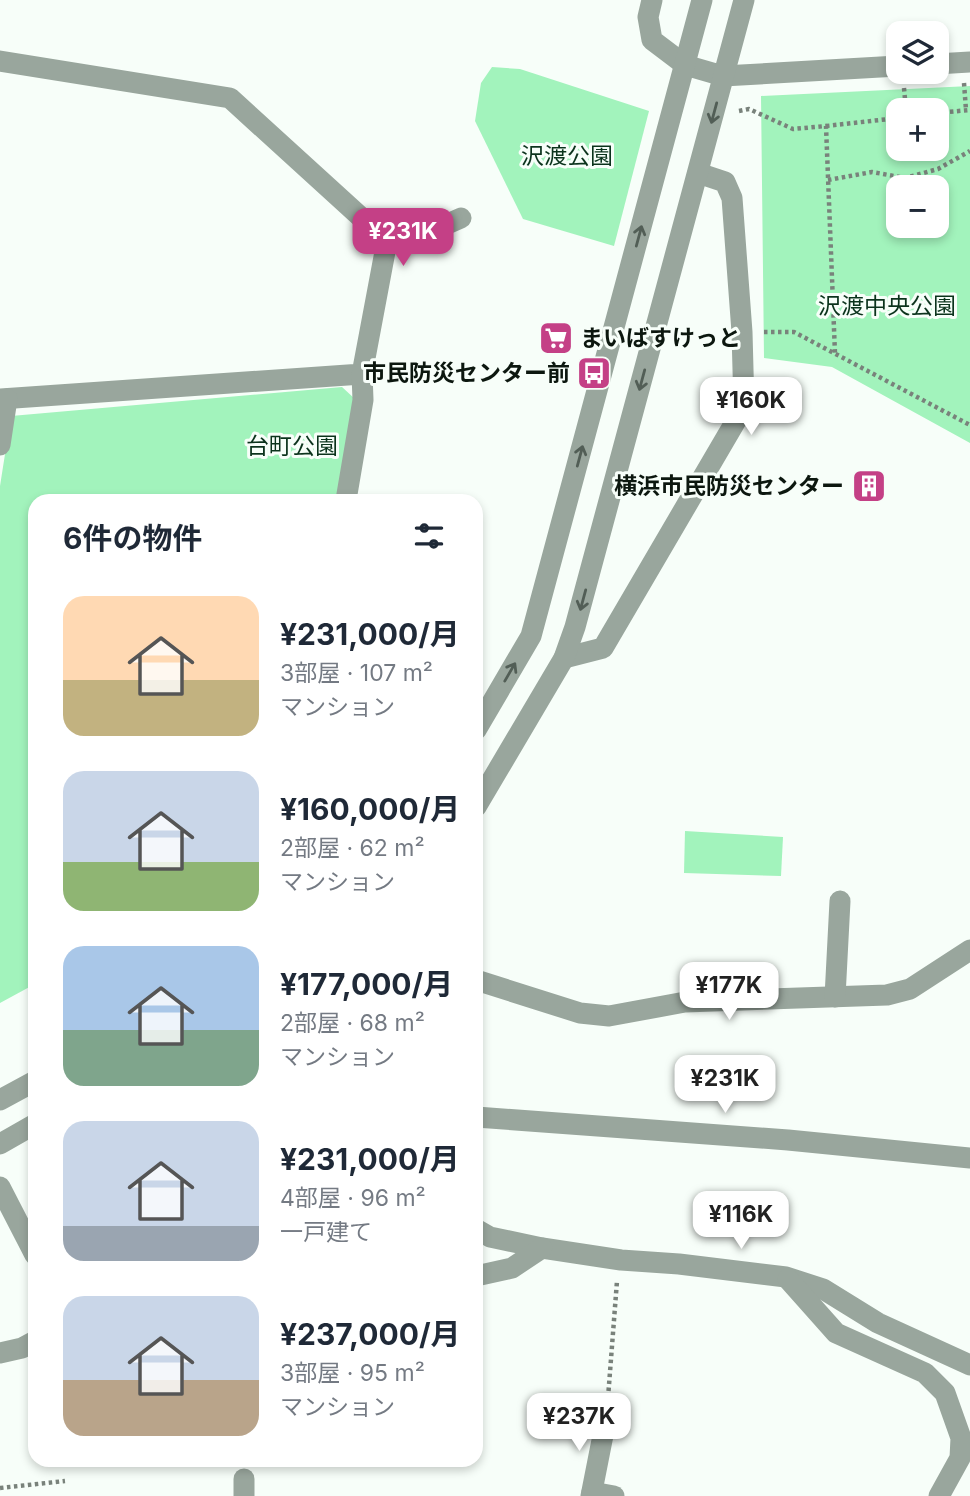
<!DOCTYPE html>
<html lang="ja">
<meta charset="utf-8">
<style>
:root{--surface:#fff;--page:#f2f2f3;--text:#1f2937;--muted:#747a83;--accent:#c44086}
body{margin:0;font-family:Inter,"Noto Sans JP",sans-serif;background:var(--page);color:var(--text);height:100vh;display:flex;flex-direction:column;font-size:26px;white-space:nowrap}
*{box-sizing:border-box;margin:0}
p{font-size:23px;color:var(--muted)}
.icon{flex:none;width:38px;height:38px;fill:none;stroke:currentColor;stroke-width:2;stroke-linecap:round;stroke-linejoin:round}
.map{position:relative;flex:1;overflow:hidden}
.drawer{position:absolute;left:28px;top:494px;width:455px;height:973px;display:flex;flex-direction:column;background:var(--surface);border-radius:21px;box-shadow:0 4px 10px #0003}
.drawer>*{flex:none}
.buttons{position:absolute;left:886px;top:21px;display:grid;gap:14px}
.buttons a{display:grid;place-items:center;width:63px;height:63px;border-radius:14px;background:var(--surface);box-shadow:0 4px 10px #0003;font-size:35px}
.price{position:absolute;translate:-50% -60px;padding:0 16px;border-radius:14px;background:#fff;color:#222;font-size:23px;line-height:46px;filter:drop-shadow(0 2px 4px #0008)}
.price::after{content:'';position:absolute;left:50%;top:42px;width:21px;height:16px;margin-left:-10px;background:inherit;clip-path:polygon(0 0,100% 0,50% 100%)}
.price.on{background:var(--accent);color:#fff}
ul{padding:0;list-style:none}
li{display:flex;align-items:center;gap:21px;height:175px;padding:0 35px}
li span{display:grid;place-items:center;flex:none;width:196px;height:140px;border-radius:21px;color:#555}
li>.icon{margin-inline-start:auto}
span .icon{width:84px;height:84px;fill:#fffc;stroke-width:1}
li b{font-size:30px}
h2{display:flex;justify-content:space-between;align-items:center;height:84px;padding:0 35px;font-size:30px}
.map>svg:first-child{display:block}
</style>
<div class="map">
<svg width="970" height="1496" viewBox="0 0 970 1496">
<rect width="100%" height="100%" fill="#f7fef9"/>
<g fill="#a2f3bc" fill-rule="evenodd">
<polygon points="492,67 520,69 649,111 614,246 523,219 475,121 481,83"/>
<path d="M970,86V443L832,367L764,358L761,96ZM898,110H936V149H898ZM898,187H936V226H898Z"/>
<polygon points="342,387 355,399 338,500 35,500 35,984 0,1003 0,486 11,416"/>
<polygon points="685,831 783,837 781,876 684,873"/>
</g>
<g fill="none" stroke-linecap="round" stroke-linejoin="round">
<g stroke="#79827b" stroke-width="4.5" stroke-dasharray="3.5 3.5" stroke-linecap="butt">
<polyline points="964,83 966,110"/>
<polyline points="904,88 906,110"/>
<polyline points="739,111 749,109 793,129 826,126 835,354"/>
<polyline points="936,113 970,110"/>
<polyline points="826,126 898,118"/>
<polyline points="828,180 872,172 905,178 938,169 970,151"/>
<polyline points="764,332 794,332 970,425"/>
<polyline points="608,1398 617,1281"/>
<polyline points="0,1488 65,1481"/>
</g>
<g stroke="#99a69d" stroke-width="21">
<polyline points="652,0 648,17 652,40 685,65 723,76 898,66"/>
<polyline points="0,61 230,98 387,241 362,374 0,399"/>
<polyline points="936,64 970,62"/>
<polyline points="387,241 404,243 461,218"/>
<polyline points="0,445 7,399"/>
<polyline points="346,500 363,400 362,374"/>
<polyline points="564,658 603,648 744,407 742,332 732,198 725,182 698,173"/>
<polyline points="476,730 531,636 702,0"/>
<polyline points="476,807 564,658 575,627 744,0"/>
<polyline points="476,980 580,1013 609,1016 685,1002 887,995 910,989 970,950"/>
<polyline points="835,997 840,901"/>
<polyline points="0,1100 35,1081"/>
<polyline points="476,1117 788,1140 970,1158"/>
<polyline points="0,1144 35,1124"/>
<polyline points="0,1187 35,1255"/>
<polyline points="476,1229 490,1237 542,1248 621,1260 679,1264 786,1277 823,1289 878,1323 970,1365"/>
<polyline points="476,1276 512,1268 542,1248"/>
<polyline points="788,1279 836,1333 925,1373 945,1393 961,1438 960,1458 939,1496"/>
<polyline points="0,1353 22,1348 35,1341"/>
<polyline points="244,1479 244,1496"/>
<polyline points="592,1492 614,1496"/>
<polyline points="591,1496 606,1420"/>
</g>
</g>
<defs><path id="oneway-shaft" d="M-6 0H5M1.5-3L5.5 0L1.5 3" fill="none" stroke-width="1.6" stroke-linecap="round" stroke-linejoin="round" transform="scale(1.75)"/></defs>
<g stroke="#525e56">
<use href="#oneway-shaft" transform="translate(714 113) rotate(105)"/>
<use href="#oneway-shaft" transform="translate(639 236) rotate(-75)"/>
<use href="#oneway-shaft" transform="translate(642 380) rotate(105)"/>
<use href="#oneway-shaft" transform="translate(580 456) rotate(-75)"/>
<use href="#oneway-shaft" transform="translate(583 600) rotate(105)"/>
<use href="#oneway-shaft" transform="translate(510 672) rotate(-60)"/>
</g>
<defs>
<g id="supermarket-square" transform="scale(1.75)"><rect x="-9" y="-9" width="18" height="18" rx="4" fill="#c44086" stroke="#f7fef9"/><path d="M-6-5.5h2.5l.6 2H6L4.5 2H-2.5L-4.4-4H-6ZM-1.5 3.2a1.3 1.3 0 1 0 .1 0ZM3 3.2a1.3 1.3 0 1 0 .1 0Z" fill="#fff"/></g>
<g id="bus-square" transform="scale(1.75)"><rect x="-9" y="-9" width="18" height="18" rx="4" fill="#c44086" stroke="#f7fef9"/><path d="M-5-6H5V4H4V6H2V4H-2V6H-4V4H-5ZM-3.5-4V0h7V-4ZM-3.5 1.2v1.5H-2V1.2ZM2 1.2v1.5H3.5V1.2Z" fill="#fff"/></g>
<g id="building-square" transform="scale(1.75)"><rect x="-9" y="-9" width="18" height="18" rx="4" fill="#c44086" stroke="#f7fef9"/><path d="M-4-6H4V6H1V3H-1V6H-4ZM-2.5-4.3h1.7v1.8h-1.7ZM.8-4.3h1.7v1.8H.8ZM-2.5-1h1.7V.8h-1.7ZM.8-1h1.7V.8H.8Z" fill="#fff"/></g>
</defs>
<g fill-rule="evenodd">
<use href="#supermarket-square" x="556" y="338"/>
<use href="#bus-square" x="594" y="373"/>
<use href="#building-square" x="869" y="486"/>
</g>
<g text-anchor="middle" stroke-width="6" stroke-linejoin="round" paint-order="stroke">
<g font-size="23" fill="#0b331c" stroke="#f7fef9">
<text x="567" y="164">沢渡公園</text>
<text x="887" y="314">沢渡中央公園</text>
<text x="292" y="454">台町公園</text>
</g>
<g font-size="23" font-weight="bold" fill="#0c170f" stroke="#f7fef9" text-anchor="end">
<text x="580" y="346" text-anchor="start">まいばすけっと</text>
<text x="570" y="381">市民防災センター前</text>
<text x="844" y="494">横浜市民防災センター</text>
</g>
</g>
</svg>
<div class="buttons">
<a><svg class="icon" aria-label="layers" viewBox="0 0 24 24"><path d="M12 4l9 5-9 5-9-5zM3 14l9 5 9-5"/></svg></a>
<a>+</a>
<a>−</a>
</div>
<b class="price on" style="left:403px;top:268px">¥231K</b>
<b class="price" style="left:751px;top:437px">¥160K</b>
<b class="price" style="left:729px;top:1022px">¥177K</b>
<b class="price" style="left:725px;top:1115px">¥231K</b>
<b class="price" style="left:741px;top:1251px">¥116K</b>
<b class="price" style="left:579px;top:1453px">¥237K</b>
<section class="drawer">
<h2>6件の物件<svg class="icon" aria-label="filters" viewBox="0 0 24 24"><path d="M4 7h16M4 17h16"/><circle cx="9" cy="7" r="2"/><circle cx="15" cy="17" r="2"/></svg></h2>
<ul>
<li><span style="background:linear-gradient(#ffd9b3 60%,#c2b280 0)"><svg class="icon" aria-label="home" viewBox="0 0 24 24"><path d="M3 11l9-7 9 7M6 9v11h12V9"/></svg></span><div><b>¥231,000/月</b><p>3部屋 · 107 m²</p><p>マンション</p></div></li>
<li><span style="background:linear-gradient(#c9d6e8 65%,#8fb573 0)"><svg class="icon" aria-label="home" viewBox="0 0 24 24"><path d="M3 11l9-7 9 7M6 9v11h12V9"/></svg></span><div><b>¥160,000/月</b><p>2部屋 · 62 m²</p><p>マンション</p></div></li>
<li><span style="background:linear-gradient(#a9c7e8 60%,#7fa58c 0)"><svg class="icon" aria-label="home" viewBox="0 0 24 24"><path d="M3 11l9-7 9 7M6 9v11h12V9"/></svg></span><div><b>¥177,000/月</b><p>2部屋 · 68 m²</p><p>マンション</p></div></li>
<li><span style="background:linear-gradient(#c9d6e8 75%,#9aa5b1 0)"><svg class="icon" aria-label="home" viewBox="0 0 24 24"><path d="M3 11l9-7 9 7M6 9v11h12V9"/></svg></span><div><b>¥231,000/月</b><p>4部屋 · 96 m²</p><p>一戸建て</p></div></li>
<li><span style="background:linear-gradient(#c9d6e8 60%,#b9a48a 0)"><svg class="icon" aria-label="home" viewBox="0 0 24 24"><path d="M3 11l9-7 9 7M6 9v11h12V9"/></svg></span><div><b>¥237,000/月</b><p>3部屋 · 95 m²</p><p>マンション</p></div></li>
</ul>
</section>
</div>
